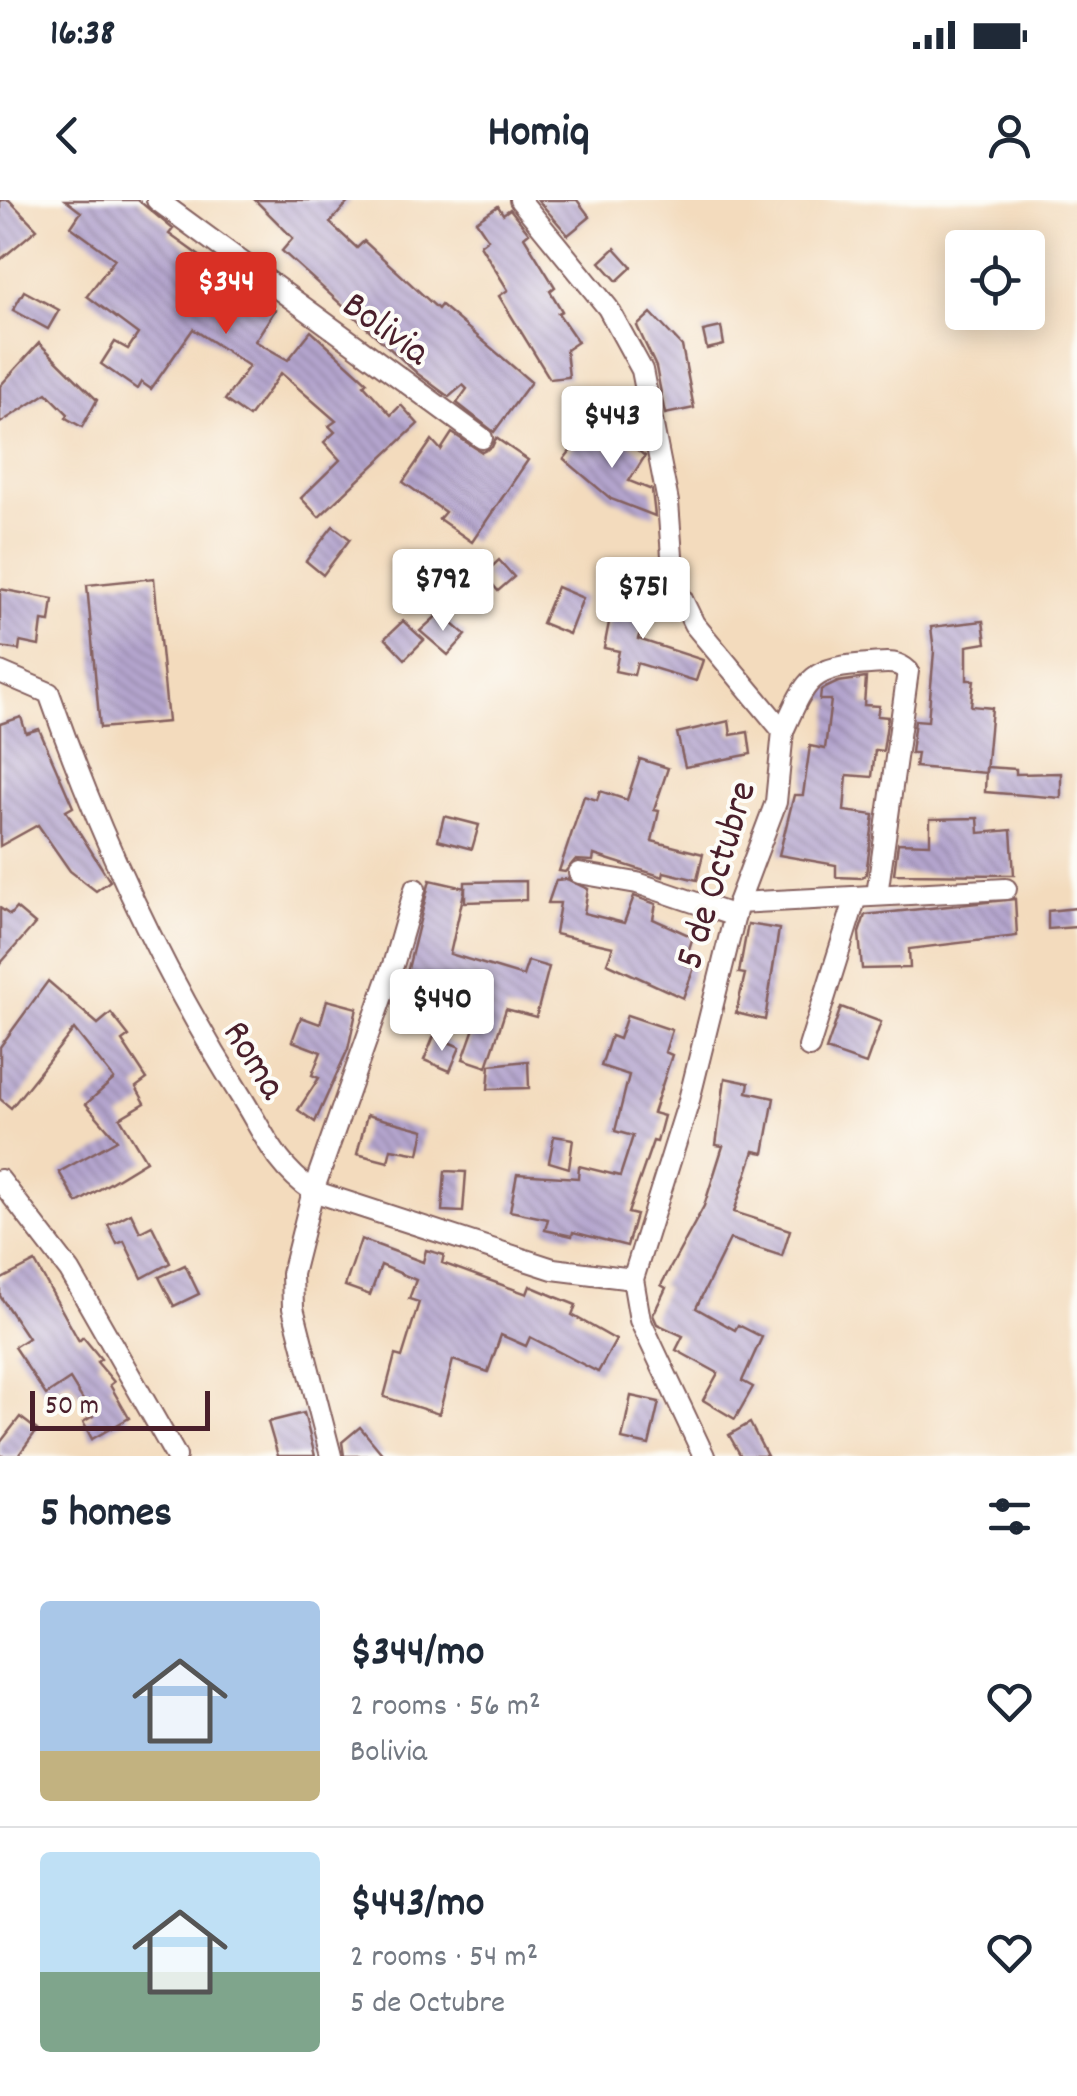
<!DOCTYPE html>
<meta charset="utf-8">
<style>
:root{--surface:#fff;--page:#f2f2f3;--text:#1f2937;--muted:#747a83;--line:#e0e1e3;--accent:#d93025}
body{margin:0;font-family:Dekko,sans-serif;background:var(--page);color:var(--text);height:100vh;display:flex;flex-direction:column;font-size:38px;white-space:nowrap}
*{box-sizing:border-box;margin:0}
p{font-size:32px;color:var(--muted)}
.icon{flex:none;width:55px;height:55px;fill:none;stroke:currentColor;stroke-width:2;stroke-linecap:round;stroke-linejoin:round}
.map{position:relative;height:1256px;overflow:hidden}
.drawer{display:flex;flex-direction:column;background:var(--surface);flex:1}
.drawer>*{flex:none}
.buttons{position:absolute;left:945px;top:30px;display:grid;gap:20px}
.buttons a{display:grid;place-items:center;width:100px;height:100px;border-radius:10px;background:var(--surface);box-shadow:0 5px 25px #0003;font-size:50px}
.scale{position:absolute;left:30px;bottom:25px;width:180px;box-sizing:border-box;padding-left:10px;border:5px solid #4a1f2b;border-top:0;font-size:28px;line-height:35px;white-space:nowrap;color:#4a1f2b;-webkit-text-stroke:8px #fdfcf7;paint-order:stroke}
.price{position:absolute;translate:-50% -85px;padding:0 22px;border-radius:10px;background:#fff;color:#222;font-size:32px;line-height:65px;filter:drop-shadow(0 2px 5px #0008)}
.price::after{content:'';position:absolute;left:50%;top:60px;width:30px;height:22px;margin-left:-15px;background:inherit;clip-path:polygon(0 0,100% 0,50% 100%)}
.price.current{background:var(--accent);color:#fff}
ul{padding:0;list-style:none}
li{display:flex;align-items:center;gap:30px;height:250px;padding:0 40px}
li+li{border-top:2px solid var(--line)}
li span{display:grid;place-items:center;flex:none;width:280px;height:200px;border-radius:10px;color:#555}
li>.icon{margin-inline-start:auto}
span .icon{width:120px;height:120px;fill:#fffc;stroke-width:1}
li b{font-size:42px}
h2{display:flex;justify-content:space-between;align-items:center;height:120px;padding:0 40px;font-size:42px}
.status{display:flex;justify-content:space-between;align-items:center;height:70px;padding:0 50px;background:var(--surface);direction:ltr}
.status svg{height:28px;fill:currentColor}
header{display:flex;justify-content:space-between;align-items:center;height:130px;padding:0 40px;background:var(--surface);font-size:45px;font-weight:800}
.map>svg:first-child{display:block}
</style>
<div class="status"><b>16:38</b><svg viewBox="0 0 49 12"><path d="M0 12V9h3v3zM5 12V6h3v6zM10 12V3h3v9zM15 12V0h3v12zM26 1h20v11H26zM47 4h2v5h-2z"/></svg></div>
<header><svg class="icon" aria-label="back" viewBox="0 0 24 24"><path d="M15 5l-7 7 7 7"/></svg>Homiq<svg class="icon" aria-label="person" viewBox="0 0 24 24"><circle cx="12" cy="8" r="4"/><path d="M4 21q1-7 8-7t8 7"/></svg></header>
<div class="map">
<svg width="1077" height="1256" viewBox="0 0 1077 1256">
<defs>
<pattern id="building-back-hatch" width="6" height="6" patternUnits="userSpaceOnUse" patternTransform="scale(2.5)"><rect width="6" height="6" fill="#b4a5ce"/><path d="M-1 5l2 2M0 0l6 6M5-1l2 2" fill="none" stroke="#9486a7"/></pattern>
</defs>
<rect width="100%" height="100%" fill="#fdfcf7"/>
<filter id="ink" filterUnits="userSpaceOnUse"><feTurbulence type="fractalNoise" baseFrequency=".01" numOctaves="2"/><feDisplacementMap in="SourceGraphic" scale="20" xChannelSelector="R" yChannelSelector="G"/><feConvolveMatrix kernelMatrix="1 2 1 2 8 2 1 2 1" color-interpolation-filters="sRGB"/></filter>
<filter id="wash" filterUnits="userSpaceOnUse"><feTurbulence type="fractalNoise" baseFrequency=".0048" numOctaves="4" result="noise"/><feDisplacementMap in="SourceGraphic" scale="40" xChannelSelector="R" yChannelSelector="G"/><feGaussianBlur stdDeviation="2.25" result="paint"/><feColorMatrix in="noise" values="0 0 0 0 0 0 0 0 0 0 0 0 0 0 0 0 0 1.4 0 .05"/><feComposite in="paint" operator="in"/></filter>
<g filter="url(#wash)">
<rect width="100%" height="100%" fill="#f3dbbd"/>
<g id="blocks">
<g fill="url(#building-back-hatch)">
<polygon points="0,0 9,0 37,29 0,60"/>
<polygon points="65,0 138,0 173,29 169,34 275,110 255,141 288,160 311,131 367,182 364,185 391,215 401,205 418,224 319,317 301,298 340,260 324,242 335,232 329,226 336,221 281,173 249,217 225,200 249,166 193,129 151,189 141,182 137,189 101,164 115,142 128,149 138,134 87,96 115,59 71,27 81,12"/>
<polygon points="255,0 350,0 330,23 357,48 364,41 438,109 441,105 531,182 494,232 457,203 467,189 463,185 449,197 418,174 282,51 293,38"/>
<polygon points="538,0 577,0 590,17 568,35"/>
<polygon points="498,6 503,14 510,9 529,33 524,37 555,87 550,91 562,111 558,113 578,142 566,150 569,177 550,179 499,96 508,90 480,45 488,39 476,21"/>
<polygon points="615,48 632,67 617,81 600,62"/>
<polygon points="24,91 59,110 48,129 13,110"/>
<polygon points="651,113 682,146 694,208 665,214 656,167 637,126"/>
<polygon points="721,127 724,145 707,149 703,131"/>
<polygon points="39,143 97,200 82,227 66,218 68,214 47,193 0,223 0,186"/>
<polygon points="586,231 609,250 620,236 645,256 629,281 652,290 655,316 611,299 564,259"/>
<polygon points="452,233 482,252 492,247 496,238 528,260 472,342 439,319 445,312 403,282 432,240 441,250"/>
<polygon points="333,326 350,339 323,375 306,361"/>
<polygon points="499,360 514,377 498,391 484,374"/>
<polygon points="154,378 168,522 100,528 87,385"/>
<polygon points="557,387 583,398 569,434 542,423"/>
<polygon points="0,389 53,399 50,422 42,421 39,446 20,442 19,450 0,447"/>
<polygon points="615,392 649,402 638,439 703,460 696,481 637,463 634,475 615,471 619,451 604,448"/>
<polygon points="440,413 466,435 448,455 420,431"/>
<polygon points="403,421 424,440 405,459 385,438"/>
<polygon points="983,421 986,443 967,446 967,480 974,480 971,506 992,508 986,573 915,567 917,553 911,553 915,520 928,521 934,451 931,427"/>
<polygon points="866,478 864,505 879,506 877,516 888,517 883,551 875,550 872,577 847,575 844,611 874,615 866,674 861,678 836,677 836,665 779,655 794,595 803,595 810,546 825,549 831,500 820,500 821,490 838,482"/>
<polygon points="21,517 26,533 39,529 73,607 66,611 110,681 96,691 70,671 38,625 0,646 0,524"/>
<polygon points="729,521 731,535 748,532 751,554 685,567 677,533"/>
<polygon points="640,559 668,568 654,610 659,611 652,641 703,654 697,680 664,672 663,677 594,655 593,661 575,660 565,672 559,671 584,596 597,600 600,591 627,600"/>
<polygon points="986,567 1016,569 1016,574 1061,573 1061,598 985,592"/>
<polygon points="444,616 479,625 472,649 438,640"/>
<polygon points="978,618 979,633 1011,630 1014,675 894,674 898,643 930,644 930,619"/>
<polygon points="567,679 588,689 584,713 624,723 634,696 656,704 653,719 693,737 684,764 694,768 683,798 607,763 613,747 555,734 560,703 548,703 556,680"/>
<polygon points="430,680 465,688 450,754 523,776 528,761 549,767 536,817 506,809 487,867 463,859 484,800 444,788 441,799 403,789"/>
<polygon points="526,681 526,700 465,702 465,682"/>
<polygon points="1015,699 1017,736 909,749 910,768 862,769 859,733 865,715"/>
<polygon points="0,708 10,715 16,708 35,724 0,764"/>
<polygon points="1077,708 1077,727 1048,729 1048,711"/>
<polygon points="748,724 779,729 765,820 736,813 745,774 739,773"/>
<polygon points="48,781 98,824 111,813 129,836 122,841 147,879 136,887 145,903 120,918 146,961 77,1003 59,972 117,940 86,904 114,879 74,829 11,908 0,899 0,847"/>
<polygon points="327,800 357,808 348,849 315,922 298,910 319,878 312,875 321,852 292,841 301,817 320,824"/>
<polygon points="841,807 881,822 866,864 826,850"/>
<polygon points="627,815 672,830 665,852 672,855 653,913 664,916 657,942 653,941 628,1013 636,1015 627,1046 573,1032 572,1036 545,1030 548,1019 510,1011 517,974 578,978 579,966 620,976 633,936 615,931 629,875 601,866 611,836 619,839"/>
<polygon points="434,836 460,847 450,871 424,860"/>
<polygon points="528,861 529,888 488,889 490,865"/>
<polygon points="725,878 749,883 747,892 774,898 764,953 754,951 734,1012 790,1030 782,1056 730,1039 696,1108 735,1130 738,1125 762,1137 742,1181 753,1187 735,1219 703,1200 718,1173 676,1150 683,1136 657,1124 653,1115 666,1088 661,1085 704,1006 723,946 716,945"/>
<polygon points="367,915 424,930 419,954 391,949 388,962 357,954"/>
<polygon points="554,936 573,939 569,968 549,962"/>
<polygon points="445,971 466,972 463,1012 442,1011"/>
<polygon points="131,1013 140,1032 152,1026 170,1063 142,1078 124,1041 117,1044 108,1025"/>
<polygon points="361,1039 423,1062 426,1050 444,1055 442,1063 527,1094 530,1086 556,1097 576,1105 572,1115 616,1140 598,1172 530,1137 526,1146 501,1135 488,1172 453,1160 439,1214 384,1197 395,1155 402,1157 419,1102 409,1099 416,1080 381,1065 370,1095 345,1086"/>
<polygon points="35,1062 79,1141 83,1137 101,1159 97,1162 114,1182 110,1185 129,1218 92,1239 83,1222 93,1216 70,1179 46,1195 14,1147 28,1138 0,1096 0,1080"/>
<polygon points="185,1065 199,1094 174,1106 159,1077"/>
<polygon points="631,1196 659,1202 649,1245 622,1239"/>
<polygon points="304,1213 315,1256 278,1256 268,1222"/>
<polygon points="20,1217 37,1230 18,1256 0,1256 0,1243"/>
<polygon points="750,1223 767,1256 741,1256 729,1235"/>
<polygon points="360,1227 384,1256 344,1256 342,1242"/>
</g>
</g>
</g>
<g filter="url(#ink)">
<use href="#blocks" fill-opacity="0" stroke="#85615e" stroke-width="2.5"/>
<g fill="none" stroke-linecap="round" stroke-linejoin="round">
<g stroke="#85615e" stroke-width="24">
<g id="minor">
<polyline points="157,0 482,238"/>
<polyline points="520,0 608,108 642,170 668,302 674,383 694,424 783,531 776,602 738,703 688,904 633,1079 640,1120 704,1256"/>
<path d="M0,472L49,493C98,632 161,770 240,895C264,933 275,965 313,991L553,1069L633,1079"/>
<path d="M783,531C807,478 810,467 870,464C885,463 897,460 908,471L877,695"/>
<polyline points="579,673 637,683 735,716"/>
<polyline points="738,703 1006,689"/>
<polyline points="809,847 856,697"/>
<polyline points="0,980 70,1071 176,1256"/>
<polyline points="331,1256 293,1108 292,1074 313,991 394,762 415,689"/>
</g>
</g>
<use href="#minor" stroke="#fff" stroke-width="20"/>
</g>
</g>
<g text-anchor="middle" stroke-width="8" stroke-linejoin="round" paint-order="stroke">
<g font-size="40" fill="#4a1f2b" stroke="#fdfcf7">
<text transform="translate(388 126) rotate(36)" y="14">Bolivia</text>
<text transform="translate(713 674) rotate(-73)" y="14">5 de Octubre</text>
<text transform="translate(257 858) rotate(58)" y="14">Roma</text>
</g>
</g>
</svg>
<div class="buttons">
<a><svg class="icon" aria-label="locate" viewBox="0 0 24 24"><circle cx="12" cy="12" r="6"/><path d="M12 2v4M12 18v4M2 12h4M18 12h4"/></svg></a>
</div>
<div class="scale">50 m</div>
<b class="price current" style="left:226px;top:137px">$344</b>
<b class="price" style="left:612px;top:271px">$443</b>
<b class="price" style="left:443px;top:434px">$792</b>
<b class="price" style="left:643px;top:442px">$751</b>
<b class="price" style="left:442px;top:854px">$440</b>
</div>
<section class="drawer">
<h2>5 homes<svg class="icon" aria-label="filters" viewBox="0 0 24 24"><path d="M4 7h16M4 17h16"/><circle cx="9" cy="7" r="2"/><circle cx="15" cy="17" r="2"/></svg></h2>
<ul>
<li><span style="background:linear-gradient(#a9c7e8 75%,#c2b280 0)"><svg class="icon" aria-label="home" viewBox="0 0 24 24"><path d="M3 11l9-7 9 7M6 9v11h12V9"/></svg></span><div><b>$344/mo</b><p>2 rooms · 56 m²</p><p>Bolivia</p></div><svg class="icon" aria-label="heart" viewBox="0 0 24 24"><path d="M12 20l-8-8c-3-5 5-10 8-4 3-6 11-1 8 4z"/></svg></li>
<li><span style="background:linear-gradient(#bfe0f5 60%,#7fa58c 0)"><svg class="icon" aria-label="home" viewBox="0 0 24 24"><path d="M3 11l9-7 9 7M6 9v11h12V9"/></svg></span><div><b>$443/mo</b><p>2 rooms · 54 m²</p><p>5 de Octubre</p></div><svg class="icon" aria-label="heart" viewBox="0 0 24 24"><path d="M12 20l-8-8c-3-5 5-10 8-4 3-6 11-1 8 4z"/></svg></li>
</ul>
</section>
